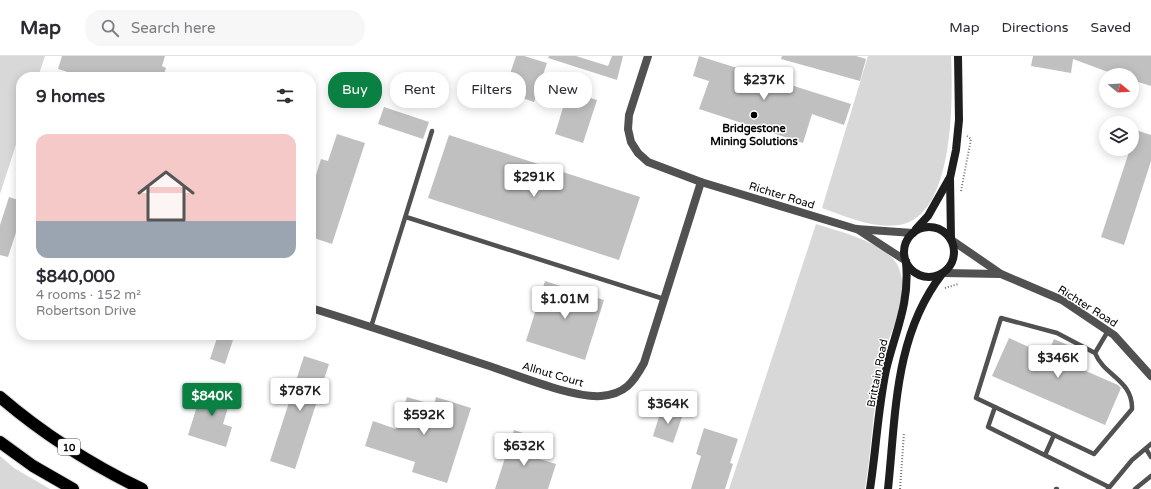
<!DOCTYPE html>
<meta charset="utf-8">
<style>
:root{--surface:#fff;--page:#f7f7f7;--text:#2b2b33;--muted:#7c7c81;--line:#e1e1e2;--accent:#0b8043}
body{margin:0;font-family:"Varela Round",sans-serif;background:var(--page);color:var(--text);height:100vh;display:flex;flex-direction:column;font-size:15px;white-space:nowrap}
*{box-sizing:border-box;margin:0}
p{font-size:13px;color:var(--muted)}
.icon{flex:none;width:22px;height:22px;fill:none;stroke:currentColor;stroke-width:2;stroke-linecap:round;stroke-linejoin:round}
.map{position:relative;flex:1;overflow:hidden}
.sheet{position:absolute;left:16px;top:16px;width:300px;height:268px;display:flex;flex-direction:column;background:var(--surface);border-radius:16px;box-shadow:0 2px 10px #0003}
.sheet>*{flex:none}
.hud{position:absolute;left:328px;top:16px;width:380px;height:36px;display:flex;gap:8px}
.needle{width:26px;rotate:108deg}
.controls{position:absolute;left:1099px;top:12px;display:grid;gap:8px}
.controls a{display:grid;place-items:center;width:40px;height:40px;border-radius:50%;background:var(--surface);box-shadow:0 2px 10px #0003;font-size:20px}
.price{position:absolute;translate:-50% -34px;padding:0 9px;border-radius:4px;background:#fff;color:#222;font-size:13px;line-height:26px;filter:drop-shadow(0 1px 2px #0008)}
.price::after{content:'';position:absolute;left:50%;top:24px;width:12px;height:9px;margin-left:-6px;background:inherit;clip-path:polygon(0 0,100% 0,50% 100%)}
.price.selected{background:var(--accent);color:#fff}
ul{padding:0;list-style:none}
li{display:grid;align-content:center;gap:8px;height:212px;padding:0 20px}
li span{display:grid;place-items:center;height:124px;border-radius:12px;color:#555}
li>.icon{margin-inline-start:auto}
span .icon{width:72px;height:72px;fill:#fffc;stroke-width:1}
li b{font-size:17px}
h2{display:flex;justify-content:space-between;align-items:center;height:48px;padding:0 20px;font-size:17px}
.tag{padding:0 14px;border-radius:16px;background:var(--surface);box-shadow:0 2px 10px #0003;font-size:14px;line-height:36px}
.tag.selected{background:var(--accent);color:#fff}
header{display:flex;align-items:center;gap:24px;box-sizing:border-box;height:56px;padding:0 20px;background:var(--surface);border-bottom:1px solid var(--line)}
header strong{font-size:19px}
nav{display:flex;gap:22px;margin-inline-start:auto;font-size:14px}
.search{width:280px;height:36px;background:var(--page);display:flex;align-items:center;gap:10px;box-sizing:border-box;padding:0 14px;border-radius:16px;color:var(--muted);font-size:15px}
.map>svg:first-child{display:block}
</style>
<header>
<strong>Map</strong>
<div class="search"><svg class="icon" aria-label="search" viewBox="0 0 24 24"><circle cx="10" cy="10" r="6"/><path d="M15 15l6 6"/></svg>Search here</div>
<nav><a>Map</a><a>Directions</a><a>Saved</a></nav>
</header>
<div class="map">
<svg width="1151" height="433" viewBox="0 0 1151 433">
<rect width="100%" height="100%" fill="#fff"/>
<g fill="#d8d8d8">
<polygon points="0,0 45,0 38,21 21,21 21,73 0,138"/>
<path d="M868,0H951C953,41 955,161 899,169C873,173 845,160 822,152Z"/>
<path d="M816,168C838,175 887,187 898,210C911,237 892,272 884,298C880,311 878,326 876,340C872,371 870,402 865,433H729Z"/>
<polygon points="0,400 14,412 50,433 0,433"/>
</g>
<g fill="#c0c0c0">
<polygon points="62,0 165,0 162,10 166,12 163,21 83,21 58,13"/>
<polygon points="516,0 524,0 547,7 534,46 504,36"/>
<polygon points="549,0 576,0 608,10 612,0 623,0 617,24 548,2"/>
<polygon points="699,0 851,48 844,69 812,58 803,87 699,53 709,25 693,20"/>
<polygon points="782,0 856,0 866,3 860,25 781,3"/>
<polygon points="1033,0 1151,0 1151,30 1132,24 1132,19 1116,19 1073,3 1071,17 1031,10"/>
<polygon points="568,35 597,44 583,87 555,78"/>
<polygon points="384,51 429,66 423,83 378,68"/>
<polygon points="1136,74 1151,79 1151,105 1124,189 1101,181 1130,93 1132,93 1132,86"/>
<polygon points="337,78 365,87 332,188 311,181 311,135 321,103 328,105"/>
<polygon points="449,79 640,141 619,204 428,142"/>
<polygon points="9,141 21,145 21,161 8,201 0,199 0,169"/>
<polygon points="545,225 604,244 585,304 526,285"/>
<polygon points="218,279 233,284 225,308 210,303"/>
<polygon points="1009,282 1047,299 1054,283 1086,297 1079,312 1118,329 1121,332 1105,369 992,320"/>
<polygon points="304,300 329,308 295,413 270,405"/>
<polygon points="204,328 232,338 223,368 232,371 226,391 188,379"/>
<polygon points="407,341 434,349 436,341 471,352 447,427 412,416 415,406 365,390 373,365 396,373"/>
<polygon points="662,351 683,358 673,387 653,380"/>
<polygon points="704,372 738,383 730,407 733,408 725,433 691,433 701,400 696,398"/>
<polygon points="514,374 532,380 526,399 556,408 548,433 495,433"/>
</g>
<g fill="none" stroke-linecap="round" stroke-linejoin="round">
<g stroke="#dbdbdb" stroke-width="14">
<g id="highway">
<path d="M0,341C42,377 92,409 142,433"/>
<polyline points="0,386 33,410 73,433"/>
</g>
</g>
<g stroke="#737373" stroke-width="2" stroke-dasharray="1 2" stroke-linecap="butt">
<polyline points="961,135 971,83 967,80"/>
<polyline points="945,232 958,228"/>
<polyline points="900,433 904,377"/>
</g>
<g stroke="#515151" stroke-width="4.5">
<polyline points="406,161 664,243"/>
<polyline points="371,271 432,75"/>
<path d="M1095,297L1057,277L1001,262L976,342L1094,398L1132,353C1133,324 1104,320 1095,297L1108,275"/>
<polyline points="995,351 988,371 1109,431"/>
<polyline points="1146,393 1151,401"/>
<polyline points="1045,399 1054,379"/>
<polyline points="1056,433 1057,433"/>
<polyline points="1108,433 1132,404 1151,388"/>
<polyline points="1135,433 1151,420"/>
</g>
<g stroke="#515151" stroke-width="8">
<polyline points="648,0 629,59 628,73 631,86 638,97 648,106 701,126 856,173 913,177"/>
<polyline points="857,173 906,205"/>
<polyline points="953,185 1001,218 1062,244 1108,275 1114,279 1151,320"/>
<polyline points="944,217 1000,218"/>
<path d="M311,252C373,271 434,292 495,312C522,321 574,342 601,340C625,338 633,327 644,307L701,126"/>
</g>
<g stroke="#1e1e1e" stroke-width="8">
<circle cx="929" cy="196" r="25"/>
<polyline points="916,173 928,160 949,123"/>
<polyline points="951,182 950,122 956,94 959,64 958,0"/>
<path d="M870,433C876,394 878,353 886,314C895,276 910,248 906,206"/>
<path d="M888,433C896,358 894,280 942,218"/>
</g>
<use href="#highway" stroke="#000" stroke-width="12"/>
</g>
<circle fill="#000" stroke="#fff" stroke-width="1.5" cx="754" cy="59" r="4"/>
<g text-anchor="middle" stroke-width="3" stroke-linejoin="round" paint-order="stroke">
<rect fill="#fff" stroke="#4c4c4c" stroke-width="1" x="58" y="383" width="22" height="16" rx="3"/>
<g font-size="10" font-weight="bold" fill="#000">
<text x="69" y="395">10</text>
</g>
<g font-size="11" font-weight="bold" fill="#000" stroke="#fff">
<text x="754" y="76">Bridgestone<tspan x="754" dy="13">Mining Solutions</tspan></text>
</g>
<g font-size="11" fill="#000" stroke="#fff">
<text transform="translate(782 139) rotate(17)" y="4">Richter Road</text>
<text transform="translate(1088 250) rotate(32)" y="4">Richter Road</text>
<text transform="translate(877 317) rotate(-79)" y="4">Brittain Road</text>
<text transform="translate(553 318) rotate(16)" y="4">Allnut Court</text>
</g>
</g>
</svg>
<div class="controls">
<a><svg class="needle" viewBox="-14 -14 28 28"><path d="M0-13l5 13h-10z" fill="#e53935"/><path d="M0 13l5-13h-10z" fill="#7c7c81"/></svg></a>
<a><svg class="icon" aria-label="layers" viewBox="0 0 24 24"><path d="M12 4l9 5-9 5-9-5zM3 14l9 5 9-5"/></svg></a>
</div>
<b class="price" style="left:764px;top:45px">$237K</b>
<b class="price" style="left:534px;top:142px">$291K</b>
<b class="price" style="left:565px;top:264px">$1.01M</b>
<b class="price" style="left:1058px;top:323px">$346K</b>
<b class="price" style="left:300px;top:356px">$787K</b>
<b class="price selected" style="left:212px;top:361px">$840K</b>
<b class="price" style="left:668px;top:369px">$364K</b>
<b class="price" style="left:424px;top:380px">$592K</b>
<b class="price" style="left:524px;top:411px">$632K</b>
<div class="hud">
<a class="tag selected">Buy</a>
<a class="tag">Rent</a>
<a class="tag">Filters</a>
<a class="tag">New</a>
</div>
<section class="sheet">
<h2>9 homes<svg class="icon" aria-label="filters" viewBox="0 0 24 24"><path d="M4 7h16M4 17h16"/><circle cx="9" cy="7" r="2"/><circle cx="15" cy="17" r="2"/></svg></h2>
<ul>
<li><span style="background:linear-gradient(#f6c9c9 70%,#9aa5b1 0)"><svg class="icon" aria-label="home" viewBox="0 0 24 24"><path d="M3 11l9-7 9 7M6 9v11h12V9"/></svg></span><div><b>$840,000</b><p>4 rooms · 152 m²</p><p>Robertson Drive</p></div></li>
</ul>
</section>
</div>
